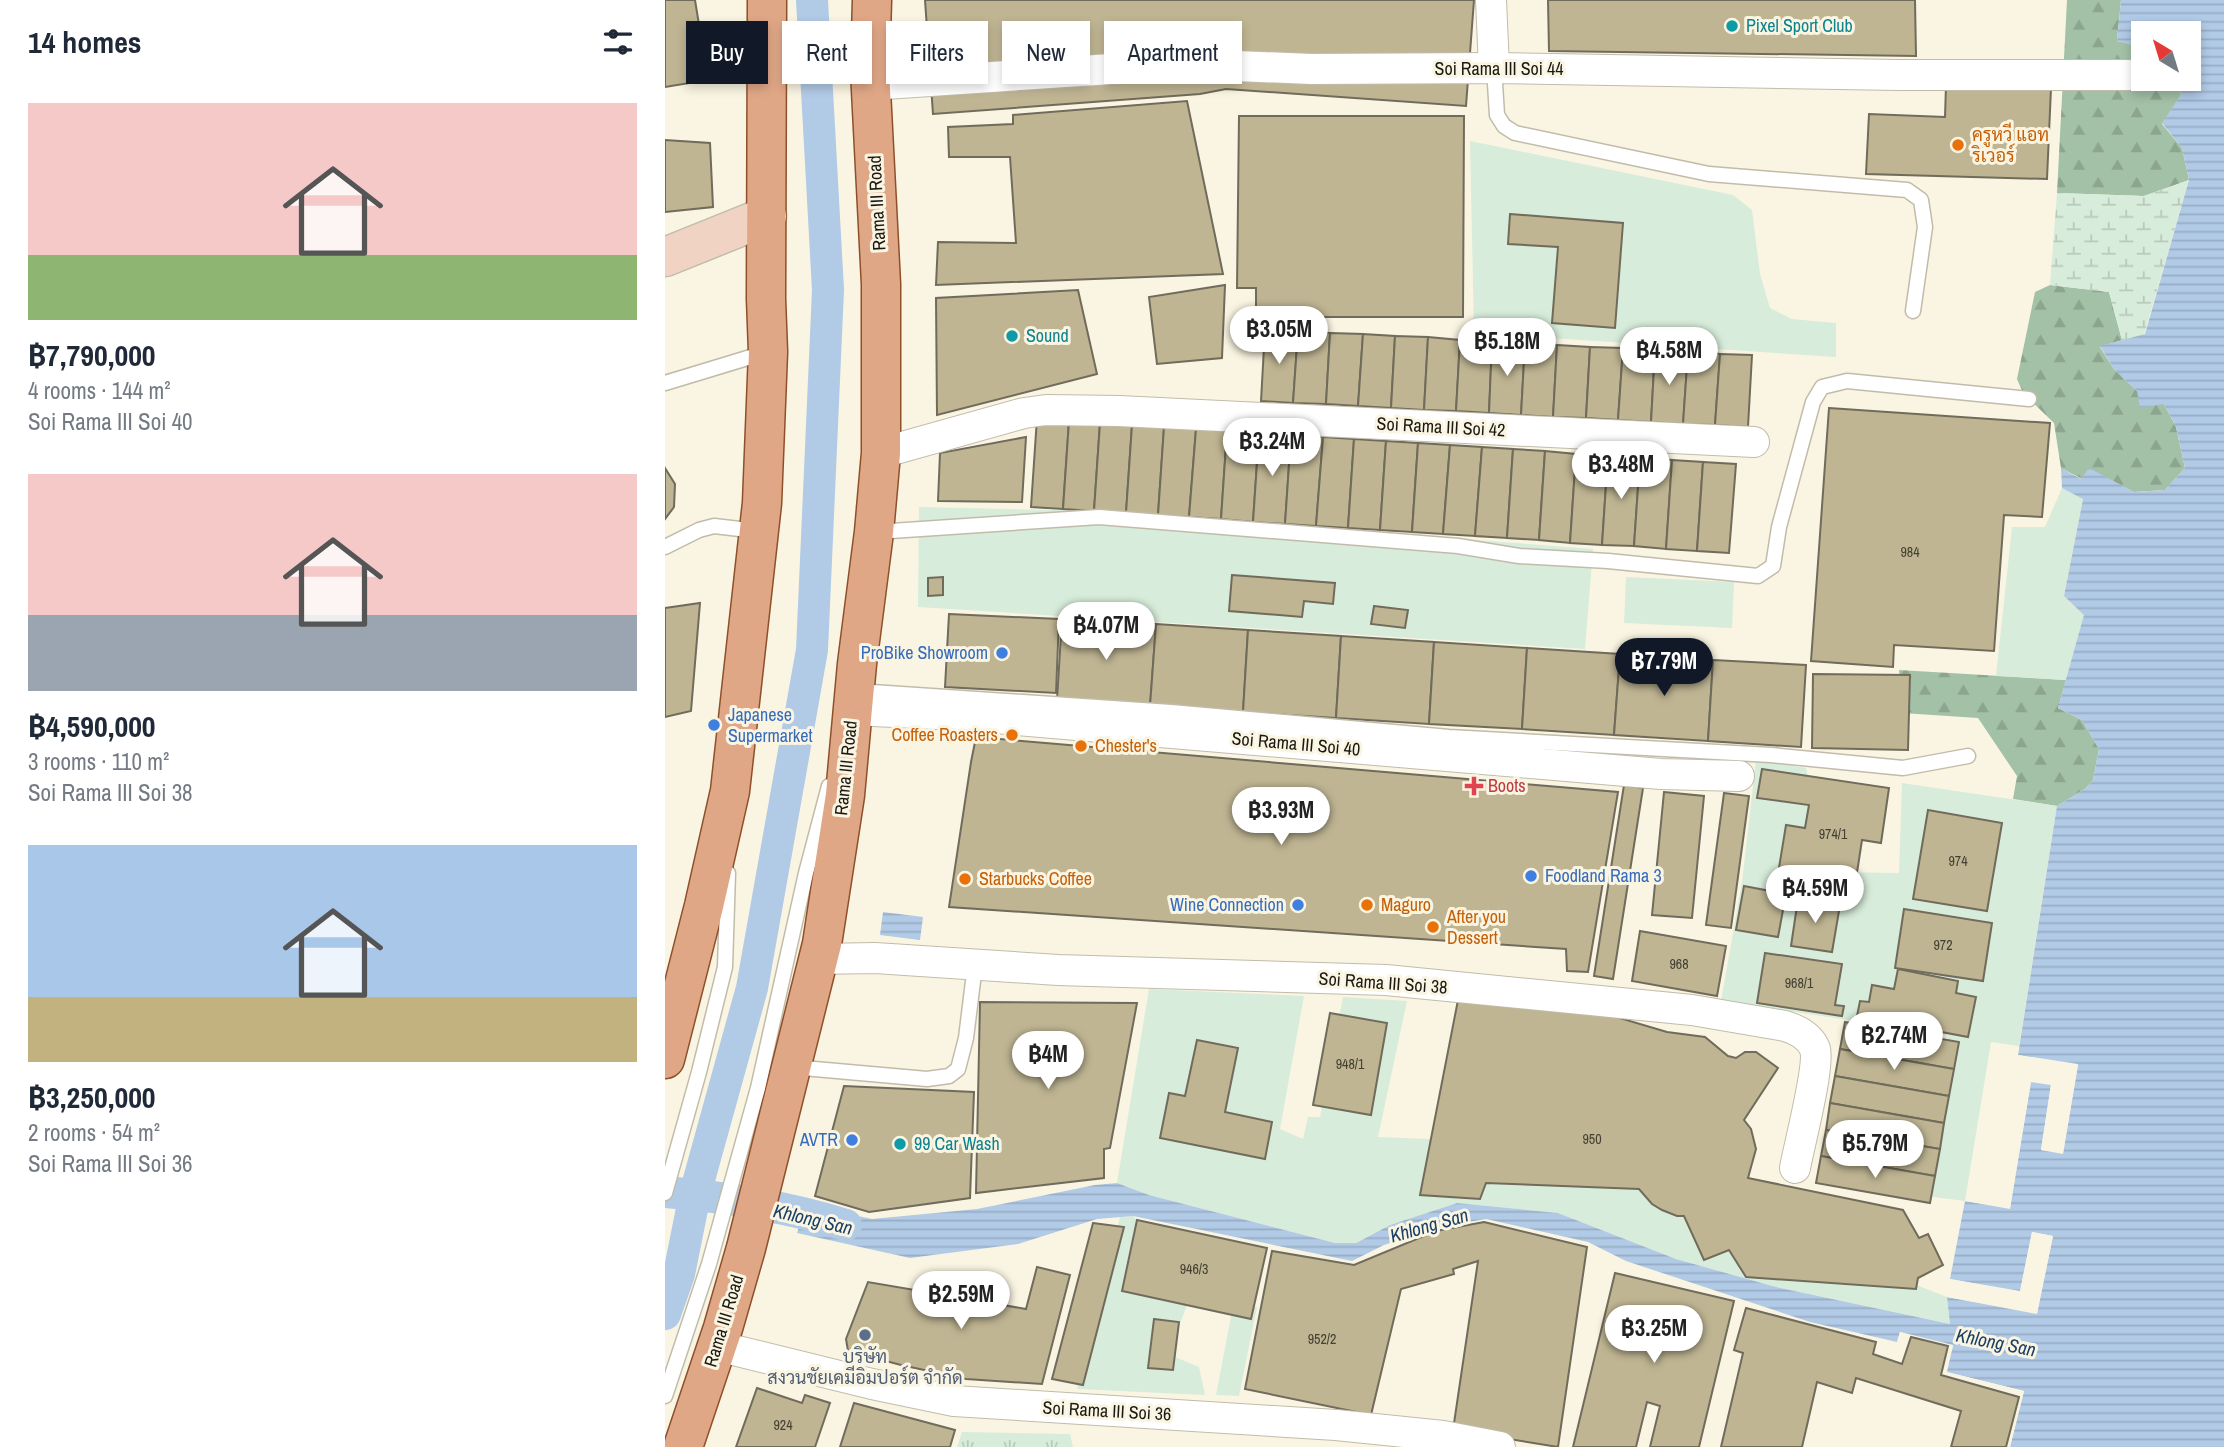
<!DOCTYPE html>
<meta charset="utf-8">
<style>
:root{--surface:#fff;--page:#f2f2f3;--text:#1f2937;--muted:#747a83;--accent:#111827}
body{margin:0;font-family:"Archivo Narrow",Sarabun,sans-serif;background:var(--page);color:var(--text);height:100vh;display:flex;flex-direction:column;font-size:26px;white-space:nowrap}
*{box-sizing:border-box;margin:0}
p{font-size:23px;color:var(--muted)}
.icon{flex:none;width:38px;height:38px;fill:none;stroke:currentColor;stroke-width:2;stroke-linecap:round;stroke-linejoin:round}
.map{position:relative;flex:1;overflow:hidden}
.side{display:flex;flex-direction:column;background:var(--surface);width:665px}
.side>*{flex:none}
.hud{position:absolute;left:21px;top:21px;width:665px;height:63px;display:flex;gap:14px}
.needle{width:46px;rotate:322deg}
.fabs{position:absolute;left:1466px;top:21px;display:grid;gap:14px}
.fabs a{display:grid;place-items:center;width:70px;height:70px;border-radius:0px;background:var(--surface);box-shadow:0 4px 10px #0003;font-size:35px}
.price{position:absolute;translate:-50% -60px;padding:0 16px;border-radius:24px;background:#fff;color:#222;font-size:23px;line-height:46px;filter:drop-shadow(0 2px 4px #0008)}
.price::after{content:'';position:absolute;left:50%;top:42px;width:21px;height:16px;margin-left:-10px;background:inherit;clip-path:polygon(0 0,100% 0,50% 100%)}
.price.selected{background:var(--accent);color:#fff}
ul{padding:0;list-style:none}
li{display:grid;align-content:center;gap:14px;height:371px;padding:0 28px}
li span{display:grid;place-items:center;height:217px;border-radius:0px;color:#555}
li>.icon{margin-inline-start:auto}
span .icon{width:126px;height:126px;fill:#fffc;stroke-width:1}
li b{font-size:30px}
h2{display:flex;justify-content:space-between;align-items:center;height:84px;padding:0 28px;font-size:30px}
.tag{padding:0 24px;border-radius:0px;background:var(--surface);box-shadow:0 4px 10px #0003;font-size:24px;line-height:63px}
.tag.selected{background:var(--accent);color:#fff}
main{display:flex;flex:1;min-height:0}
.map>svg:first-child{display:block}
</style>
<main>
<section class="side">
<h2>14 homes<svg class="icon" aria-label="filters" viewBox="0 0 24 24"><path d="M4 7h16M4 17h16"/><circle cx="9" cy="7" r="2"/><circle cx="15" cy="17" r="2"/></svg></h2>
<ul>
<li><span style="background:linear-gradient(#f6c9c9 70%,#8fb573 0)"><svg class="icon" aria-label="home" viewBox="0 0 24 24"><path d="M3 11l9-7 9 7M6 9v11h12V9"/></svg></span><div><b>฿7,790,000</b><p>4 rooms · 144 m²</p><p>Soi Rama III Soi 40</p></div></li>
<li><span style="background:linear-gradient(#f6c9c9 65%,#9aa5b1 0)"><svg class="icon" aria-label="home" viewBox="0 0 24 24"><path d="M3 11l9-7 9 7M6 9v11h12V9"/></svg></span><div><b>฿4,590,000</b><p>3 rooms · 110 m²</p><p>Soi Rama III Soi 38</p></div></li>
<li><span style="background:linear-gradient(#a9c7e8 70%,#c2b280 0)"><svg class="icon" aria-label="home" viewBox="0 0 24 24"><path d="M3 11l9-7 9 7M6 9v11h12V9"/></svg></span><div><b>฿3,250,000</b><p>2 rooms · 54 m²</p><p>Soi Rama III Soi 36</p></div></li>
</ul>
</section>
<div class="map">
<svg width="1559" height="1447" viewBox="0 0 1559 1447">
<defs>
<pattern id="grass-tufts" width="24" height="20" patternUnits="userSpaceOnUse" patternTransform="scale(1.75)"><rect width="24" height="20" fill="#d7ecda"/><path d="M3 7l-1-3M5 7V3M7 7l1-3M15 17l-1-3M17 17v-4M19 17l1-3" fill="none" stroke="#b8caba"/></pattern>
<pattern id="forest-firs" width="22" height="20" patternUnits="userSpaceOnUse" patternTransform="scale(1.75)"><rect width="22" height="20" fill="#a3c1a7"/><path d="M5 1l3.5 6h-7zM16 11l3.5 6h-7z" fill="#8ca58f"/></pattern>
<pattern id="wetland-marsh" width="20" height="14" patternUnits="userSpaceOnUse" patternTransform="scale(1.75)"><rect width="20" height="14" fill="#d7ecda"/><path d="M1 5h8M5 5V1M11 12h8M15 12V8" fill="none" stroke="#b8caba"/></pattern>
<pattern id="water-rules" width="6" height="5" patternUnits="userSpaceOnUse" patternTransform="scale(1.75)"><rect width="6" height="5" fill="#b1cae6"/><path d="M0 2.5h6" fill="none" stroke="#98adc4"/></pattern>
</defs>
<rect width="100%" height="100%" fill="#faf5e2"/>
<polygon fill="url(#grass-tufts)" points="297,1432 405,1434 408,1447 292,1447"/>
<g fill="url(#forest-firs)">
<polygon points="1402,0 1456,0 1452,41 1479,47 1479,79 1512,79 1516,95 1497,124 1517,148 1524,180 1479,196 1392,193"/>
<polygon points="1385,285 1444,292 1457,340 1435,347 1449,369 1472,391 1499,404 1511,427 1520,468 1500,490 1469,492 1424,469 1417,479 1396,468 1389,423 1358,393 1352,379 1370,292"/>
<polygon points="1234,670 1401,680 1393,708 1417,720 1434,749 1428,780 1420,789 1392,806 1348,799 1352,776 1313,718 1237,713"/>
</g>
<polygon fill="url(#wetland-marsh)" points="1524,180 1479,335 1457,340 1444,292 1385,285 1392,193 1479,196"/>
<g fill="#d7ecda">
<polygon points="805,141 1068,195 1087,210 1095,274 1105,308 1127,319 1171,323 1171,357 809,333"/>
<polygon points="1397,488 1418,498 1399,596 1420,615 1401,680 1331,676 1347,527 1380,527"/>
<polygon points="254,507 433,511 928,549 920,649 253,607"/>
<polygon points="961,577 1069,582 1067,628 959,623"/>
<polygon points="1091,760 1141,768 1166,872 1234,873 1237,783 1392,806 1354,1046 1326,1042 1300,1201 1253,1195 1284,1035 1056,1001 1077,882"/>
<polygon points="484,989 639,996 615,1129 638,1139 643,1117 655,1117 678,997 742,1001 713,1137 959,1147 1073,1215 1282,1297 1285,1324 1111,1287 1011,1259 893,1213 792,1203 725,1225 690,1243 670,1243 484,1195 452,1183"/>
<polygon points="468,1216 530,1285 503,1354 534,1367 540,1395 412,1389 455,1217"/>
<polygon points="569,1301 592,1307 574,1396 551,1395"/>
</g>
<g fill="url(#water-rules)">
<polygon points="1456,0 1559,0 1559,1447 1345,1447 1359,1391 1281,1372 1288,1346 1235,1332 1232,1342 1145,1322 961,1261 923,1242 821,1219 769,1228 719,1245 687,1261 468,1216 432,1219 353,1244 245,1258 132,1233 141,1205 207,1219 312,1209 430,1185 452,1183 484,1195 670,1243 691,1243 725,1225 792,1203 893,1213 1011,1259 1111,1287 1285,1324 1282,1297 1372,1313 1388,1236 1367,1232 1355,1292 1285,1279 1300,1201 1345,1208 1366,1081 1386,1084 1376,1150 1398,1153 1413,1065 1353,1055 1392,806 1420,789 1428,780 1434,749 1417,720 1393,708 1419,615 1399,596 1418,499 1397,488 1396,468 1416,479 1424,468 1469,492 1500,490 1520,468 1511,427 1499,404 1475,408 1472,391 1449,369 1435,346 1480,334 1524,180 1517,148 1497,123 1516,95 1512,79 1524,79 1524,73 1535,70 1534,54 1518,24 1502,33 1479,33 1477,48 1452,41"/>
<polygon points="218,912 258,917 255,940 215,935"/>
</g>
<g fill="#faf5e2">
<polygon points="1350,1046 1354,1046 1353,1055 1413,1064 1398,1154 1376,1150 1386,1085 1366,1082 1345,1209 1300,1201 1300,1198 1342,1205 1364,1078 1389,1083 1380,1147 1396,1150 1409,1067 1351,1058 1349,1055"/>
<polygon points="1367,1232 1388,1236 1372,1314 1282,1297 1282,1293 1370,1310 1384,1239 1370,1236 1357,1295 1284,1282 1285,1279 1355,1291"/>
<polygon points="1235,1332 1288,1345 1282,1372 1359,1391 1345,1447 1341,1446 1355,1394 1280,1375 1278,1371 1284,1348 1237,1336 1235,1344 1231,1346"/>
</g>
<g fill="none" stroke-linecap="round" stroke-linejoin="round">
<g stroke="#b1cae6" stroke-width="32">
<path d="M0,1192C60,1197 123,1207 181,1225"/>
<polyline points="0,1314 14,1274 30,1194 87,988 147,650 163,290 147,0"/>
</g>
</g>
<g fill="#bfb593" stroke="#706b5b" stroke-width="2">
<polygon points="0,0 30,0 43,80 0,87"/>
<polygon points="260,0 809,0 801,106 561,89 535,94 268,114"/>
<polygon points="883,0 1250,0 1251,56 884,51"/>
<polygon points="1281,85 1386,88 1382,179 1201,174 1204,114 1280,117"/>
<polygon points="522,101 558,274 271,285 273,242 351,243 345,157 284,157 283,127 348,124 348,115"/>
<polygon points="574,116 799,116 798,317 591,317 591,288 572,288"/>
<polygon points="0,140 45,143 48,207 0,212"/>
<polygon points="845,214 958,223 950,328 887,323 893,247 843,244"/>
<polygon points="560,285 557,358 492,364 484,297"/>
<polygon points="413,290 432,374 272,415 271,298"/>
<polygon points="600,329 633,331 628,403 596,401"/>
<polygon points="633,331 665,333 661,404 628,403"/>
<polygon points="665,333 698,334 693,406 661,404"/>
<polygon points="698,334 730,336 726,408 693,406"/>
<polygon points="730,336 763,337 759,410 726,408"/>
<polygon points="763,337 795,340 791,411 759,410"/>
<polygon points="795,340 827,341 824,413 791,411"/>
<polygon points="827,341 860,343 856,415 824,413"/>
<polygon points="860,343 892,345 888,417 856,415"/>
<polygon points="892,345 925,347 921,418 888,417"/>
<polygon points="925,347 958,348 953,420 921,418"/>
<polygon points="958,348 990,350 986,422 953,420"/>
<polygon points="990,350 1023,351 1018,424 986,422"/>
<polygon points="1023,351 1055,354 1050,425 1018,424"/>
<polygon points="1055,354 1087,355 1083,427 1050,425"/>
<polygon points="1164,408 1385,423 1377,517 1339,515 1329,651 1229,645 1228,667 1146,661"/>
<polygon points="372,418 404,421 398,509 366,507"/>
<polygon points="404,421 435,423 429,511 398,509"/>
<polygon points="435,423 467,425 461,513 429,511"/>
<polygon points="467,425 499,427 493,515 461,513"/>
<polygon points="499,427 531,429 524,517 493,515"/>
<polygon points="531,429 562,431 556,519 524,517"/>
<polygon points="562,431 594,433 588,522 556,519"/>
<polygon points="594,433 626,435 620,524 588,522"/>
<polygon points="626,435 658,437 651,526 620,524"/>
<polygon points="361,437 357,502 273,501 275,453"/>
<polygon points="658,437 689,439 683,528 651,526"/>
<polygon points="689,439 721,441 715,530 683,528"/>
<polygon points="721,441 753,443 747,532 715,530"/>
<polygon points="753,443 785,445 778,534 747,532"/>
<polygon points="785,445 817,447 810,536 778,534"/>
<polygon points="817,447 848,449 842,538 810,536"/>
<polygon points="848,449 880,451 874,540 842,538"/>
<polygon points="880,451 911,454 905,543 874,540"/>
<polygon points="911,454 943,455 937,545 905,543"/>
<polygon points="943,455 975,458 969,546 937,545"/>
<polygon points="975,458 1007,460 1001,549 969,546"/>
<polygon points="1007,460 1038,462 1032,551 1001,549"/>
<polygon points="1038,462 1071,464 1064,553 1032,551"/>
<polygon points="0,468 10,484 9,507 0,519"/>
<polygon points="567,575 670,583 668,604 639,601 637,617 564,611"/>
<polygon points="278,577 278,595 263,596 263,578"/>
<polygon points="35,603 26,711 0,717 0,608"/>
<polygon points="709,606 743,610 740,628 706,624"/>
<polygon points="284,614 394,619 391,693 280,687"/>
<polygon points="397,618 491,624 485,706 392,700"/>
<polygon points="491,624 583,630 578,712 485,706"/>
<polygon points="583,630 676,636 671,718 578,712"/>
<polygon points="676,636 769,642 764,724 671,718"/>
<polygon points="769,642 862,648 857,729 764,724"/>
<polygon points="862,648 955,654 949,735 857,729"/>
<polygon points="955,654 1048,660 1043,741 949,735"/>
<polygon points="1048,660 1141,665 1136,747 1043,741"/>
<polygon points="1148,674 1245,675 1243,750 1147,748"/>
<polygon points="311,737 953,792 923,972 902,971 901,949 284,907 306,762"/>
<polygon points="1097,769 1224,788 1216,843 1197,840 1189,892 1112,880 1121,825 1140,828 1144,805 1092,798"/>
<polygon points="959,785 978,788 948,979 929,976"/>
<polygon points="999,792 1039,796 1027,918 987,915"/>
<polygon points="1059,793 1084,796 1066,928 1041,925"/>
<polygon points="1263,810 1337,823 1322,911 1248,899"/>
<polygon points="1079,886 1121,894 1113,937 1071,930"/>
<polygon points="1133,899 1175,905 1167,952 1126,946"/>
<polygon points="1239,909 1327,923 1318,981 1230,968"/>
<polygon points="975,931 1061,946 1052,996 967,981"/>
<polygon points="1100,953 1177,964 1170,1005 1179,1006 1177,1016 1092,1003"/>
<polygon points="1233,969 1293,981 1291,993 1311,997 1303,1037 1192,1016 1195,1001 1204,1002 1207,985 1229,989"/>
<polygon points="793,1000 931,1011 1002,1032 1040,1037 1063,1056 1071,1058 1080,1052 1091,1052 1113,1068 1079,1120 1086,1129 1091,1149 1083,1178 1238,1210 1254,1238 1263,1234 1278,1265 1253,1278 1251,1289 1081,1277 1064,1250 1039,1260 1019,1216 1012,1216 997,1210 987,1204 974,1189 821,1183 815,1199 755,1195"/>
<polygon points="315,1002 472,1003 445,1148 439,1149 439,1178 311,1193"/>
<polygon points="665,1013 722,1023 706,1115 648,1105"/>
<polygon points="1180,1022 1294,1042 1289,1069 1175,1049"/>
<polygon points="532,1040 573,1048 560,1112 607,1122 600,1159 495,1138 504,1093 520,1096"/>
<polygon points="1175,1049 1289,1069 1284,1096 1170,1076"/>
<polygon points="1170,1076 1284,1096 1279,1123 1165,1103"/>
<polygon points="179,1086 309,1092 305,1198 204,1212 150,1196"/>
<polygon points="1165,1103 1279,1123 1275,1149 1161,1130"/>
<polygon points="1161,1130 1275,1149 1270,1176 1156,1156"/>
<polygon points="1156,1156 1270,1176 1265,1203 1151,1183"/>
<polygon points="472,1220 602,1248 586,1319 457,1291"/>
<polygon points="819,1222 922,1247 893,1447 788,1430 813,1261 788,1269 789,1274 736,1289 706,1415 580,1389 607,1251 689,1265 771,1231"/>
<polygon points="428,1223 459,1227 418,1385 387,1379"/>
<polygon points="372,1267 405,1275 377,1384 301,1379 236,1365 183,1351 181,1339 203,1282 361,1309"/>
<polygon points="950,1273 1069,1301 1034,1447 985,1447 995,1406 982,1402 971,1447 908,1447"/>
<polygon points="1081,1308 1211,1342 1208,1354 1237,1364 1246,1337 1283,1346 1276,1375 1354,1397 1341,1447 1286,1447 1296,1411 1191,1378 1187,1393 1152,1382 1137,1447 1056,1447 1078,1353 1069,1350"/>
<polygon points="489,1319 514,1322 508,1370 483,1368"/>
<polygon points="92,1388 137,1403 140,1395 165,1403 150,1447 71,1447"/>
<polygon points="189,1403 290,1430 285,1447 175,1447"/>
</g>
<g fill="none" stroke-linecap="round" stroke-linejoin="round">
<g stroke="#c1bcaa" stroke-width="17">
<g id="lane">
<polyline points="829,68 832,115 839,126 850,133 1044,174 1242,190 1256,200 1260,227 1248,311"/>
<polyline points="0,383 99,353"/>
<polyline points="211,532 434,517 793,546 854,556 943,561 1093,576 1108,566 1114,527 1148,402 1157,387 1182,381 1364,399"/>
<polyline points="0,547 34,530 49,526 92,531"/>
<polyline points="192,691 506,712 784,737 1106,755 1238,768 1303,756"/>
<polyline points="127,1067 262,1079 284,1076 293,1069 301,1038 310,965"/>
<polyline points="0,1193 34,1072 60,967 63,873"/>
<polyline points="0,1396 44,1264 93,1088 141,873 164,786"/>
</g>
</g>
<g stroke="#c1bcaa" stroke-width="32">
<g id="street">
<polyline points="826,0 829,68"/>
<polyline points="205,85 522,64 647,69 829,68 1233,75 1464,75"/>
<polyline points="216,453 359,413 381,410 454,411 1089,442"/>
<polyline points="187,710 293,715 996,774 1074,776"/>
<path d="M153,959L210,958L393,970L721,980L1027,1010L1120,1026C1133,1030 1145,1036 1150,1049C1155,1066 1134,1146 1130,1168"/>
<polyline points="52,1346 207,1384 289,1401 671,1425 778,1436 835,1447"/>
</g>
</g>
<g stroke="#c1bcaa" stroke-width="41">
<polyline id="secondary" points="0,257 102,216"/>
</g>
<g stroke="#8e502a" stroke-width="41">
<g id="primary">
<polyline points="0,1059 39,906 65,791 97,503 103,352 101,299 102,0"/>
<polyline points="18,1447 58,1328 81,1248 157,944 180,795 192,664 209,532 216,453 216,284 205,71 207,0"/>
</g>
</g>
<use href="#lane" stroke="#fff" stroke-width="14"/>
<use href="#street" stroke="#fff" stroke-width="30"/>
<use href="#secondary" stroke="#f0d3c3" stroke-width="38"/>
<use href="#primary" stroke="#e0a787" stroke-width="38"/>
</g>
<g fill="#0f9aa8" stroke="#faf5e2" stroke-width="2.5">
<circle cx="1067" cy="26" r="7"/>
<circle cx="347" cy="336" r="7"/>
<circle cx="235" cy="1144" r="7"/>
</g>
<g fill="#e8710a" stroke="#faf5e2" stroke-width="2.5">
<circle cx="1293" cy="145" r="7"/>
<circle cx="347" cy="735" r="7"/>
<circle cx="416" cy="746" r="7"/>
<circle cx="300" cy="879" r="7"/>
<circle cx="702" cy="905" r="7"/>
<circle cx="768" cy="927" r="7"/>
</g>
<g fill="#3f7fe0" stroke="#faf5e2" stroke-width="2.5">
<circle cx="337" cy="653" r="7"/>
<circle cx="49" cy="725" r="7"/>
<circle cx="866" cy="876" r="7"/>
<circle cx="633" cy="905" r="7"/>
<circle cx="187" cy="1140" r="7"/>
</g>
<path fill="#e0444e" stroke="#faf5e2" stroke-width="2.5" d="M805.5 775.5h7v7h7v7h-7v7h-7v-7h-7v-7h7z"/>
<circle fill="#5c6f8a" stroke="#faf5e2" stroke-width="2.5" cx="200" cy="1335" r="7"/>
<g text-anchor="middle" stroke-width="6" stroke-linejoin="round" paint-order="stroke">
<g font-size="14" fill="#444032">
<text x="1245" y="557">984</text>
<text x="1168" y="839">974/1</text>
<text x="1293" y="866">974</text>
<text x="1278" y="950">972</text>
<text x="1014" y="969">968</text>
<text x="1134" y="988">968/1</text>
<text x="685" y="1069">948/1</text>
<text x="927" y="1144">950</text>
<text x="529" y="1274">946/3</text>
<text x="657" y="1344">952/2</text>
<text x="118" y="1430">924</text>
</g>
<g font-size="18" fill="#0d838f" stroke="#faf5e2" text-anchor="start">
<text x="1081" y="32">Pixel Sport Club</text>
<text x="361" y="342">Sound</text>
<text x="249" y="1150">99 Car Wash</text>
</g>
<g font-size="18" fill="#1b1912" stroke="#faf5e2">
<text x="834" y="75">Soi Rama III Soi 44</text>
<text transform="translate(212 203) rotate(-93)" y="6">Rama III Road</text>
<text transform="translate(776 427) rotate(3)" y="6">Soi Rama III Soi 42</text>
<text transform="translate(631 744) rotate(5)" y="6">Soi Rama III Soi 40</text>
<text transform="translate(181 768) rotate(-84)" y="6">Rama III Road</text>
<text transform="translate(718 983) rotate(4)" y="6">Soi Rama III Soi 38</text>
<text transform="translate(59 1321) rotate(-73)" y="6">Rama III Road</text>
<text transform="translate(442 1411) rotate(3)" y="6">Soi Rama III Soi 36</text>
</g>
<g font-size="18" fill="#c56008" stroke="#faf5e2" text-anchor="start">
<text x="1307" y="141">ครูหวี แอท<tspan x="1307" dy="21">ริเวอร์</tspan></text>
<text x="333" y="741" text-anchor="end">Coffee Roasters</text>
<text x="430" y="752">Chester's</text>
<text x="314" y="885">Starbucks Coffee</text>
<text x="716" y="911">Maguro</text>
<text x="782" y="923">After you<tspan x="782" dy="21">Dessert</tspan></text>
</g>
<g font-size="18" fill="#366cbe" stroke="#faf5e2" text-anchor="end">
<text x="323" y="659">ProBike Showroom</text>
<text x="63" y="721" text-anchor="start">Japanese<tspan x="63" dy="21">Supermarket</tspan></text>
<text x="880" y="882" text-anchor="start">Foodland Rama 3</text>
<text x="619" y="911">Wine Connection</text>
<text x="173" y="1146">AVTR</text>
</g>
<g font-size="18" fill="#be3a42" stroke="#faf5e2" text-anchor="start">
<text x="823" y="792">Boots</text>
</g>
<g font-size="18" fill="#4e5e75" stroke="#faf5e2">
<text x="200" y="1363">บริษัท<tspan x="200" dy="21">สงวนชัยเคมีอิมปอร์ต จำกัด</tspan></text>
</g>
<g font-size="19" font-style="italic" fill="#1a3f65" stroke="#faf5e2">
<text transform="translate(148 1219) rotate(13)" y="7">Khlong San</text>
<text transform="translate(764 1225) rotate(-16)" y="7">Khlong San</text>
<text transform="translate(1331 1342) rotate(11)" y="7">Khlong San</text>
</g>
</g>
</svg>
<div class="fabs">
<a><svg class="needle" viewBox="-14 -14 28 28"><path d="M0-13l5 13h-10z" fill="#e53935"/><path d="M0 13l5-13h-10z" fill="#747a83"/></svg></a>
</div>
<b class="price" style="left:614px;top:366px">฿3.05M</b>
<b class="price" style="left:842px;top:378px">฿5.18M</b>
<b class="price" style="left:1004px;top:387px">฿4.58M</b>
<b class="price" style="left:607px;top:478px">฿3.24M</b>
<b class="price" style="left:956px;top:501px">฿3.48M</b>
<b class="price" style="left:441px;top:662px">฿4.07M</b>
<b class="price selected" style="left:999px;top:698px">฿7.79M</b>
<b class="price" style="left:616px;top:847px">฿3.93M</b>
<b class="price" style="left:1150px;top:925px">฿4.59M</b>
<b class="price" style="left:1229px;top:1072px">฿2.74M</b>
<b class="price" style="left:383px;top:1091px">฿4M</b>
<b class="price" style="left:1210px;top:1180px">฿5.79M</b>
<b class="price" style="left:296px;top:1331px">฿2.59M</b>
<b class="price" style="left:989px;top:1365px">฿3.25M</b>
<div class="hud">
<a class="tag selected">Buy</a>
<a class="tag">Rent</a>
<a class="tag">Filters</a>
<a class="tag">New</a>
<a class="tag">Apartment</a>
</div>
</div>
</main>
